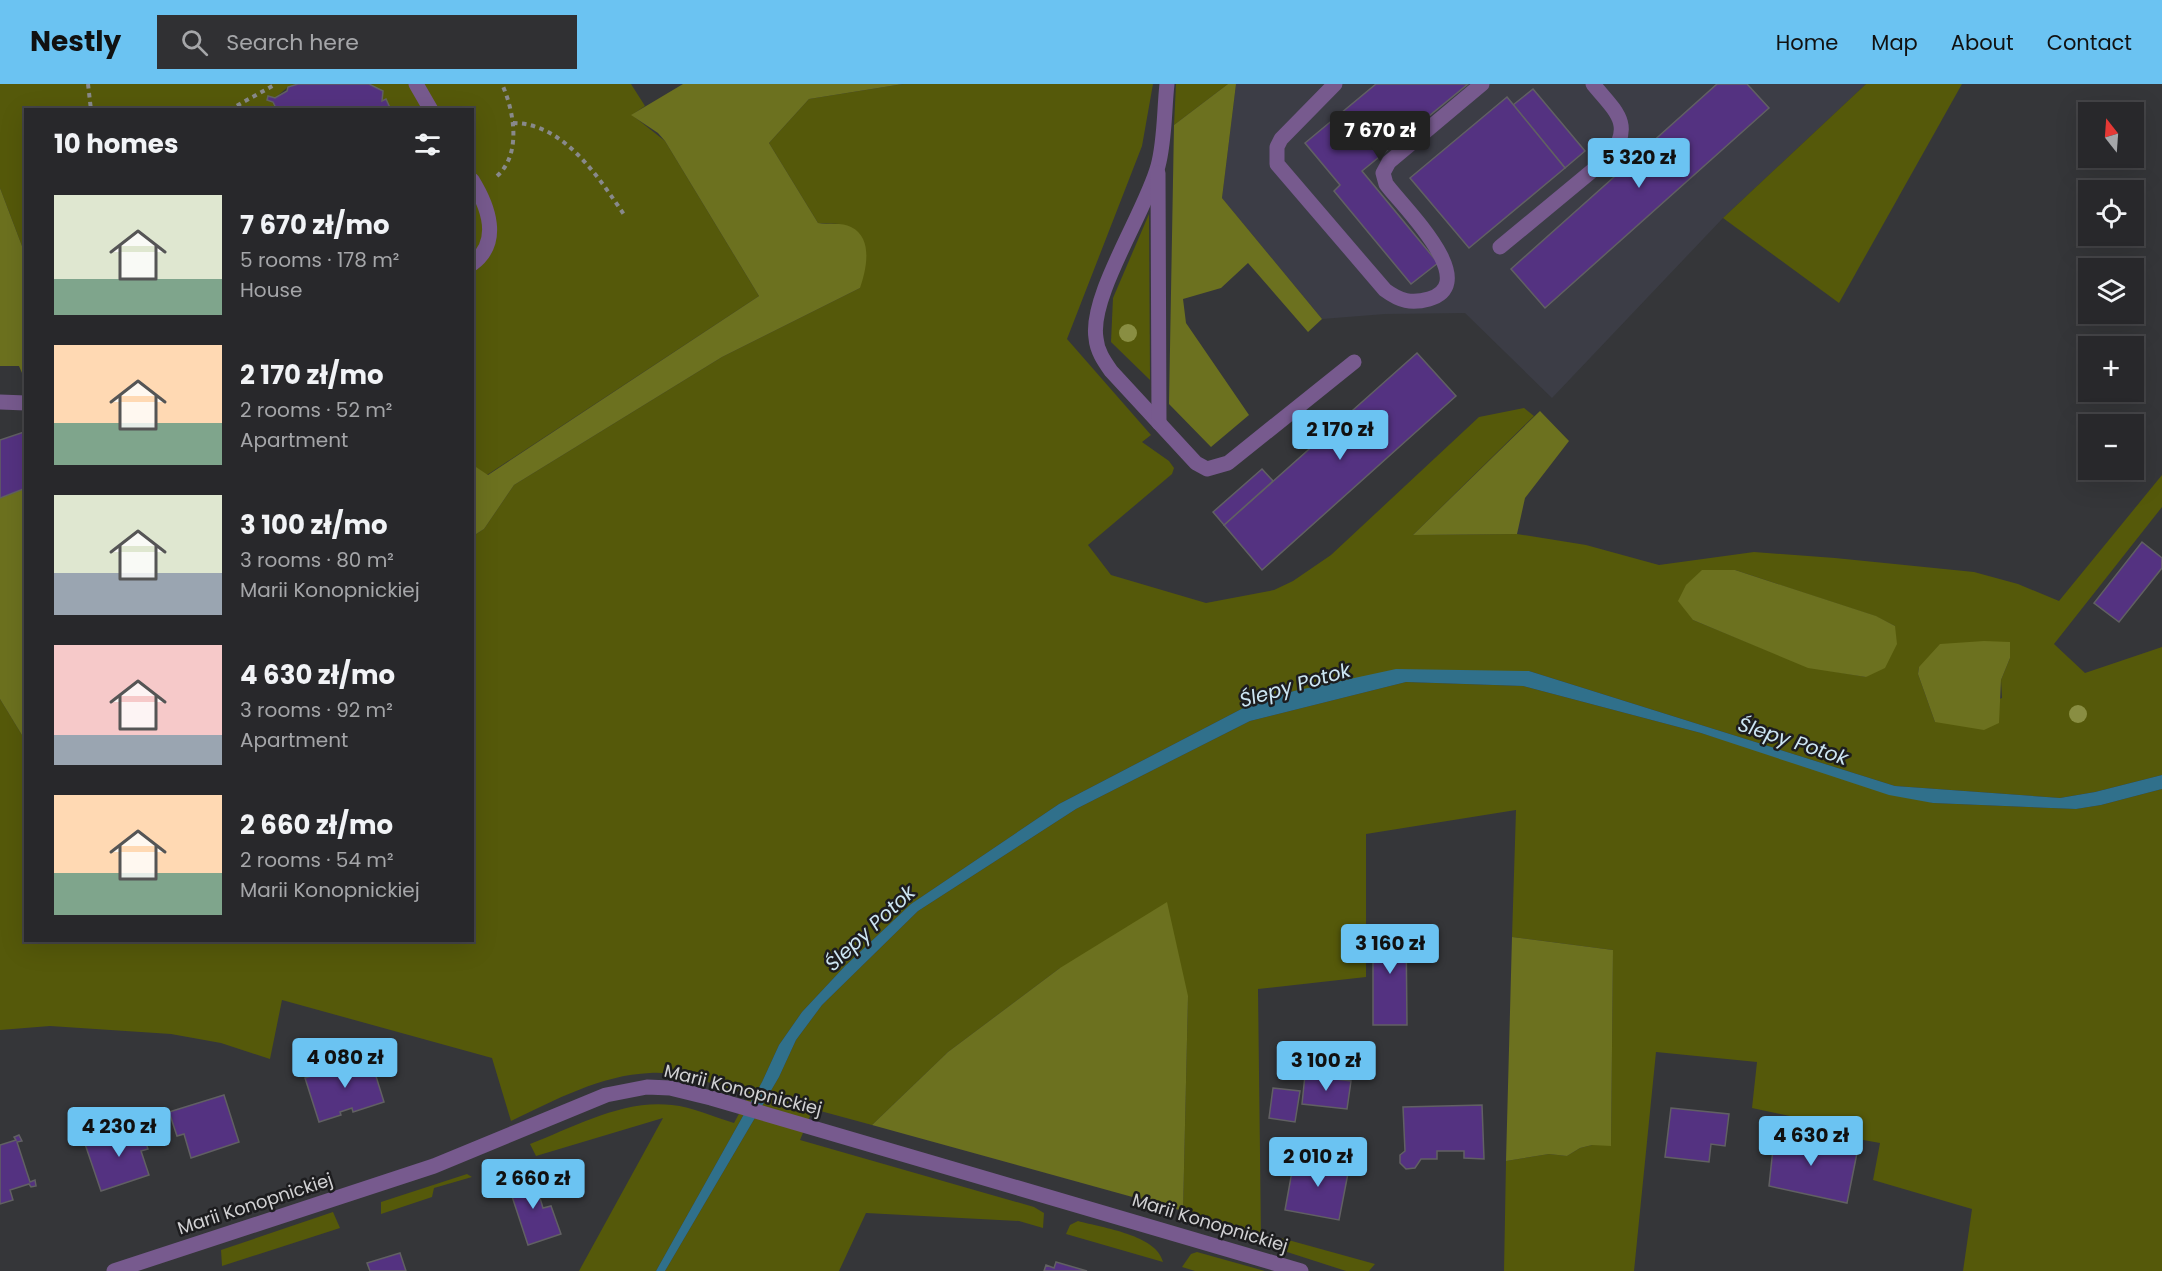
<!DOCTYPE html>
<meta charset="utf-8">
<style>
:root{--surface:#28282b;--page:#303033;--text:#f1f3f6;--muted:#a5a6a9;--line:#444447;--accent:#6bc3f2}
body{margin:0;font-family:Poppins,sans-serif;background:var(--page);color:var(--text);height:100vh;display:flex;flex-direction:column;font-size:22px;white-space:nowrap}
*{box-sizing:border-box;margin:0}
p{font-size:20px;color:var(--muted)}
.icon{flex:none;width:33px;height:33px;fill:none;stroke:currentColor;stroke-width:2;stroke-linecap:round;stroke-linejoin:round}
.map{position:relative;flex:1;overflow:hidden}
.sheet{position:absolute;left:24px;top:24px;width:450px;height:834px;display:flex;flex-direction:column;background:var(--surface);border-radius:0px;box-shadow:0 6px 24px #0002,0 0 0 2px var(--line)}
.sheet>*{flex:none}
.needle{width:39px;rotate:343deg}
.buttons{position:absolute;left:2078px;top:18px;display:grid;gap:12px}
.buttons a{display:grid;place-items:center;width:66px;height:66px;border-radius:0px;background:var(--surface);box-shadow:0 6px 24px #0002,0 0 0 2px var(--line);font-size:30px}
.price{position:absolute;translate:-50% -51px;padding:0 14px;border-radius:6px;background:var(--accent);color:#111;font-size:20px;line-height:39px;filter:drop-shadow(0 2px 3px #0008)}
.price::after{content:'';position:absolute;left:50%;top:36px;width:18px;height:14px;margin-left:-9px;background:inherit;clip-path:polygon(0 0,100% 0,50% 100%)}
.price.selected{background:#222;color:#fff}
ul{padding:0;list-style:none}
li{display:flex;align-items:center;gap:18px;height:150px;padding:0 30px}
li span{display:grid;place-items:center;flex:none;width:168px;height:120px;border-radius:0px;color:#555}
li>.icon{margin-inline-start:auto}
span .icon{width:72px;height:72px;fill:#fffc;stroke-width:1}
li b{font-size:26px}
h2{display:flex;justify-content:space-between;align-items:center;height:72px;padding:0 30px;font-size:26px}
header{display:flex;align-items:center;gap:36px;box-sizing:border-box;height:84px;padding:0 30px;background:var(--accent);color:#111}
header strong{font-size:28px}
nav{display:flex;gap:33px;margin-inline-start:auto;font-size:21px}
.search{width:420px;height:54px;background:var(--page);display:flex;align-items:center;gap:15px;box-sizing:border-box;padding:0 21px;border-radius:0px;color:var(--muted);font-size:22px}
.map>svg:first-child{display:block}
</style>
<header>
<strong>Nestly</strong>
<div class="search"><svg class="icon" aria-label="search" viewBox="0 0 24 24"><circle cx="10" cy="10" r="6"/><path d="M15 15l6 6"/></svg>Search here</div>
<nav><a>Home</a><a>Map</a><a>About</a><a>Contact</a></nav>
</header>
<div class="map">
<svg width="2162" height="1187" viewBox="0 0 2162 1187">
<rect width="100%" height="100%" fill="#353639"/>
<polygon fill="#3c3d46" points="1236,0 1866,0 1723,134 1552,314 1465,229 1385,230 1322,235 1222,114"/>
<g fill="#55590a" fill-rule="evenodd">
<polygon points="0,0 298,0 288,3 275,14 268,13 267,16 273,18 277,25 26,26 25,170 0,104"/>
<polygon points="369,0 631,0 645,22 632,31 665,57 759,212 487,391 472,381 472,26 391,25 386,15 382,17 382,7"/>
<path d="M903,0H1153L1142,62L1067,255L1151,351L1142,358L1169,377L1174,384L1172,390L1088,461L1111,491L1206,519L1274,506L1293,497L1331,471L1479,333L1524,324L1534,332L1413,451L1517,450L1586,461L1659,481L1754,468L1835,474L1974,488L2018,500L2059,517L2162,391V423L2054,560L2085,589L2162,563V691L2095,708L2060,714L1895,702L1529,587L1294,607L1251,620L1059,720L911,820L845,882L802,928L779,961L762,998L656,1187H579L663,1034L536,1072L530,1060C574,1043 623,1015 672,1021C692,1023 714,1033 734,1039L749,1011C718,1002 683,987 650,989C601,991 555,1016 511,1037L492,974L282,916L270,975L221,959L171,950L50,942L0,946V615L25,656L26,856H472L473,452L484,445L514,401L722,273L860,204L840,140L818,139L769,59L809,15ZM1735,486L1875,532L1895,542L1866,593L1808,583L1693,536ZM2010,574L2001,596L2002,614L1935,638L1918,590L1919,583Z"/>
<polygon points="1176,0 1228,0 1174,41"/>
<polygon points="1866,0 1962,0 1839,219 1723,134"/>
<polygon points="1149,130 1150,296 1111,258 1113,214"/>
<polygon points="1406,598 1523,602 1701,649 1933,719 2076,725 2101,721 2162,705 2162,1187 1963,1187 1972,1125 1873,1096 1880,1059 1836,1051 1837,1042 1752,1024 1757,978 1656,968 1634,1187 1504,1187 1506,1077 1549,1070 1567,1072 1580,1064 1592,1061 1611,1061 1613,866 1512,853 1516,726 1366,750 1366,893 1258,905 1261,1152 1253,1152 1183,1127 1188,912 1060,884 948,968 872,1041 813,1025 800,1056 1034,1123 1044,1129 1043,1144 1019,1137 866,1129 839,1187 665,1187 779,993 796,956 822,921 918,827 1076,725 1250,637"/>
<polygon points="467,1090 472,1093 434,1104 432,1113 381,1130 381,1118"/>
<polygon points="333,1128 340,1144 222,1182 221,1166"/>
<path d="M1078,1137C1103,1144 1157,1151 1163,1178L1066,1150L1070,1141Z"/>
<polygon points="1281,1154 1375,1180 1369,1187 1346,1187 1284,1167"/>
<polygon points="1197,1168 1265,1187 1195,1187 1182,1183 1191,1170"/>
</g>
<g fill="#6c711f">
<path d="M683,0H903L809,15L769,59L818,139C828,141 842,138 851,143C874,154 866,187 860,204L722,273L514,401L484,445L473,452V381L488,391L759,212L665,57L658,49L631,31Z"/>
<polygon points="1228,0 1236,0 1222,114 1322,235 1308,248 1248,179 1221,204 1183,215 1186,239 1249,331 1211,363 1169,320 1174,41"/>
<polygon points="0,104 25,170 25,296 19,282 0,282"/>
<polygon points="1540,327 1569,357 1525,414 1517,450 1413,451"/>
<polygon points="25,404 25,656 0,615 0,414"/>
<polygon points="1702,486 1735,486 1876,532 1895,542 1897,560 1885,584 1866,593 1808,584 1693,536 1678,517 1686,501"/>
<polygon points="1984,557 2010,558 2010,574 2001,596 1999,639 1984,646 1935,638 1918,590 1919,583 1940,560"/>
<polygon points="1167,818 1188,912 1183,1127 872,1041 948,968 1060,884"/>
<polygon points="1512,853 1613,866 1611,1062 1592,1061 1580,1064 1567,1072 1549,1070 1506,1077"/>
</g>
<polygon fill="#30708b" points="1396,585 1529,587 1895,702 2060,714 2095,708 2162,691 2162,705 2101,721 2076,725 1933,719 1889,711 1701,649 1523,602 1406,598 1250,637 1076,725 918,827 822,921 796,956 779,993 665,1187 656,1187 762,998 779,961 802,928 845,882 911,820 1059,720 1251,620 1294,607"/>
<g fill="#543281" stroke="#616063" stroke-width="1.5">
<polygon points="298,0 369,0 383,7 382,17 386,15 391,26 277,26 273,18 267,16 268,12 275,14 287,7 288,3"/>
<polygon points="1376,0 1468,0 1362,87 1438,179 1411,200 1334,107 1340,101 1305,59"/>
<polygon points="1717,0 1747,0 1769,24 1545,224 1511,185 1623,85 1615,76 1632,61 1640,69"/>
<polygon points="1533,5 1585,67 1565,84 1513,21"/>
<polygon points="1507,13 1565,84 1469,164 1410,94"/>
<polygon points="1417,269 1456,312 1262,486 1224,441"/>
<polygon points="24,348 26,404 0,414 0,356"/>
<polygon points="1262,385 1273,397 1224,441 1213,428"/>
<polygon points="2142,458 2162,474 2162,484 2119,538 2094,519"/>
<polygon points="1373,841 1406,841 1407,941 1373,941"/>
<polygon points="370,973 384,1018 353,1028 352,1024 340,1028 341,1031 319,1038 305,994"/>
<polygon points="1305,991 1351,997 1347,1025 1302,1020"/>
<polygon points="1273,1004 1300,1007 1295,1038 1269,1034"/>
<polygon points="224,1011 239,1058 191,1074 184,1050 177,1052 169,1028"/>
<polygon points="1482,1021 1484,1075 1464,1074 1464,1067 1437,1067 1437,1075 1421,1075 1415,1084 1406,1085 1400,1079 1400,1071 1405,1067 1403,1023"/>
<polygon points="1671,1024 1729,1030 1725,1062 1711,1060 1709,1078 1665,1073"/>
<polygon points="140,1041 148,1065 141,1067 149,1091 101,1107 85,1060"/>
<polygon points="1775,1046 1825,1054 1825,1064 1857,1069 1847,1119 1769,1102"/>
<polygon points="19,1051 22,1057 17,1058 30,1098 35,1096 36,1102 31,1103 29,1100 10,1106 13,1116 0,1120 0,1061 16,1056 14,1053"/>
<polygon points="1310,1072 1350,1079 1339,1136 1285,1126 1293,1082 1308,1084"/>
<polygon points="532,1088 543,1124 551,1122 561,1150 528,1161 507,1097"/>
<polygon points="400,1169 406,1187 370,1187 367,1179"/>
<polygon points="1056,1178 1087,1187 1044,1187 1046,1181 1054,1184"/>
</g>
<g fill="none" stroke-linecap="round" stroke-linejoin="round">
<g stroke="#88898b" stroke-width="4" stroke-dasharray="4.5 4.5" stroke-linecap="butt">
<polyline points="88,0 91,26"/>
<polyline points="229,26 276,0"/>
<path d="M513,39C564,39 599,94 625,132"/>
<path d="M497,92C522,70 514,27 502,0"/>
</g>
<g stroke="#775a8e" stroke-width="15">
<polyline points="416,0 431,26"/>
<path d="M1167,0C1164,27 1165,56 1158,82C1146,127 1089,212 1096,254C1097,267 1104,277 1111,287L1196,379L1207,385L1228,379L1354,278"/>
<path d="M1335,0L1281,55L1277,63V80L1385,206C1400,217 1411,220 1429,215C1483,199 1402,122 1386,100L1383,89L1389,78L1482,0"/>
<polyline points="1158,89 1159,339"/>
<path d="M472,96C488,122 502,158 472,180"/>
<path d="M1500,163L1610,72C1635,40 1614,26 1593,0"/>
<polyline points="0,318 26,319"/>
</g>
<polyline stroke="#775a8e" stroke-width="15" points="114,1187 434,1082 606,1011 647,1003 670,1004 711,1014 1301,1187"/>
</g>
<g fill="#898e42">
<circle cx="1128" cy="249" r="9"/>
<circle cx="2078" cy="630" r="9"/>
</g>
<g text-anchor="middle" stroke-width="5" stroke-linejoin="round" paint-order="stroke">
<g font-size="18" fill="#d1d1d3" stroke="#1d1d1f">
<text transform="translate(743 1006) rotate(14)" y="6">Marii Konopnickiej</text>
<text transform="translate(255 1120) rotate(-18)" y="6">Marii Konopnickiej</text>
<text transform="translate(1210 1139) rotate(17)" y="6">Marii Konopnickiej</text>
</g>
<g font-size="20" font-style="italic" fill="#cde6f3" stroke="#1d1d1f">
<text transform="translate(1295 601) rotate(-16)" y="7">Ślepy Potok</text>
<text transform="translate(1793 657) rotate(18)" y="7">Ślepy Potok</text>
<text transform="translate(870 844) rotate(-43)" y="7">Ślepy Potok</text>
</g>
</g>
</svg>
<div class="buttons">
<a><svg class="needle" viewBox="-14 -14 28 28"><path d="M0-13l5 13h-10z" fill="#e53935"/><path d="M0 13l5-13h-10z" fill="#a5a6a9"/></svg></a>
<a><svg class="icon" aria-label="locate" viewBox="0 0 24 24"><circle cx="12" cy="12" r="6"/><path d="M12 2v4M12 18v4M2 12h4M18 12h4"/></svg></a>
<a><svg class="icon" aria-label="layers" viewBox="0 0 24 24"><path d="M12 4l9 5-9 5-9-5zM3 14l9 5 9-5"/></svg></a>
<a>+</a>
<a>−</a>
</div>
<b class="price selected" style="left:1380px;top:78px">7 670 zł</b>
<b class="price" style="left:1639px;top:105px">5 320 zł</b>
<b class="price" style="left:1340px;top:377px">2 170 zł</b>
<b class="price" style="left:1390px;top:891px">3 160 zł</b>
<b class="price" style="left:345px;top:1005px">4 080 zł</b>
<b class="price" style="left:1326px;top:1008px">3 100 zł</b>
<b class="price" style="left:119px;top:1074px">4 230 zł</b>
<b class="price" style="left:1811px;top:1083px">4 630 zł</b>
<b class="price" style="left:1318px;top:1104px">2 010 zł</b>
<b class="price" style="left:533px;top:1126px">2 660 zł</b>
<section class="sheet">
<h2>10 homes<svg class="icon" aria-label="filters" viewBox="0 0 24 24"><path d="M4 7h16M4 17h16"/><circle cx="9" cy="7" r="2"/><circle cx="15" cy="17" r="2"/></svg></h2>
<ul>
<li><span style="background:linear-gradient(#dfe7d0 70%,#7fa58c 0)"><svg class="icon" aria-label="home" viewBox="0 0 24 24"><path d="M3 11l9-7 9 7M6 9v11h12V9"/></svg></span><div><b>7 670 zł/mo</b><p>5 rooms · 178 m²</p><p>House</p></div></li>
<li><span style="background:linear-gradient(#ffd9b3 65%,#7fa58c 0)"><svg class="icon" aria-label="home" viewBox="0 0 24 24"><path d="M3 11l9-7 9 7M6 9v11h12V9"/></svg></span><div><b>2 170 zł/mo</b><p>2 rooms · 52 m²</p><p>Apartment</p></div></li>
<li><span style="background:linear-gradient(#dfe7d0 65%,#9aa5b1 0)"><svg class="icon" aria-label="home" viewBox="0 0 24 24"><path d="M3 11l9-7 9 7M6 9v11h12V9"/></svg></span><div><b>3 100 zł/mo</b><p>3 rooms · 80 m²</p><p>Marii Konopnickiej</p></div></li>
<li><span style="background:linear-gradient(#f6c9c9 75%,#9aa5b1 0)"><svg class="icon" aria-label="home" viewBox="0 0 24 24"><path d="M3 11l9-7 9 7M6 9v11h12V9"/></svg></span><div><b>4 630 zł/mo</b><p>3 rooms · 92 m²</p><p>Apartment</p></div></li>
<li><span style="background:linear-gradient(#ffd9b3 65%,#7fa58c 0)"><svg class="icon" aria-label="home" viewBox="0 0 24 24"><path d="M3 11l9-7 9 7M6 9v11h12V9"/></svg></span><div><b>2 660 zł/mo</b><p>2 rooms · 54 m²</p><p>Marii Konopnickiej</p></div></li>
</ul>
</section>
</div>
